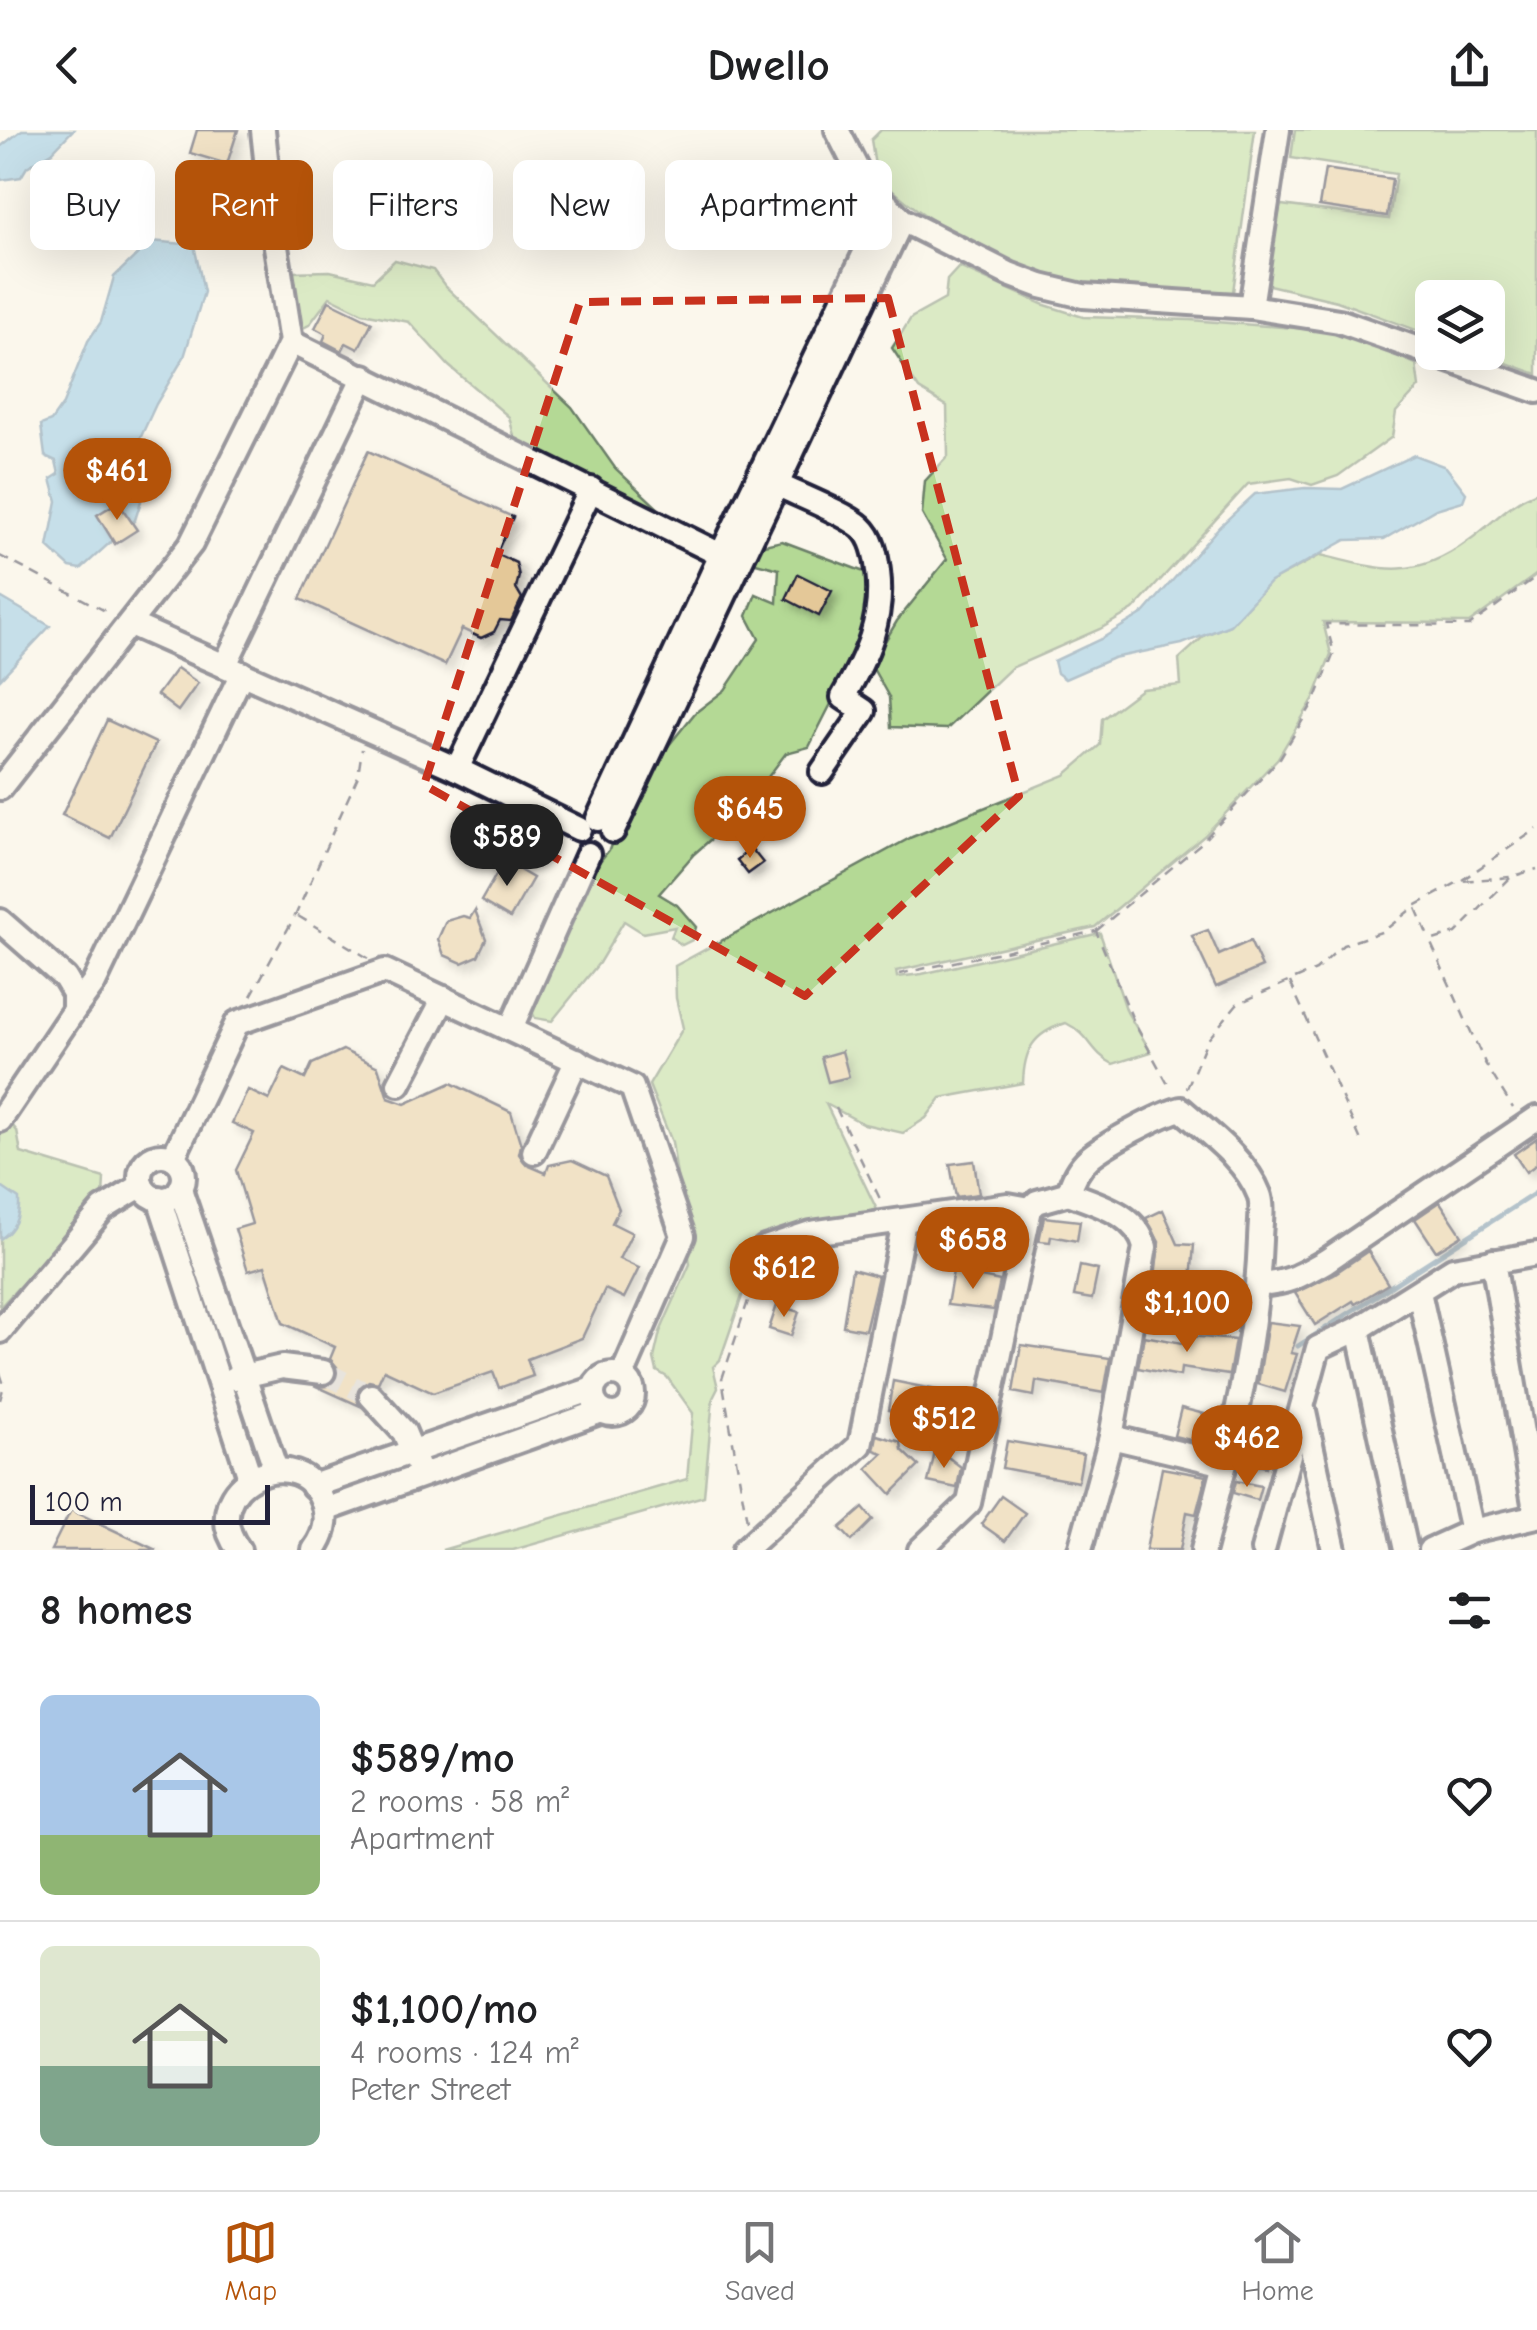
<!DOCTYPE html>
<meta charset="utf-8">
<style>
:root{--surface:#fff;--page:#f2f2f2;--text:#202124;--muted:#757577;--line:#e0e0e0;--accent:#b45309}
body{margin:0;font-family:"Comic Neue",sans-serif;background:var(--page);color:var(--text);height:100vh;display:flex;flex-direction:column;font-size:38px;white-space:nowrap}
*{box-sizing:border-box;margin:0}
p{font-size:32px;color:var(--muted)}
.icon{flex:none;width:55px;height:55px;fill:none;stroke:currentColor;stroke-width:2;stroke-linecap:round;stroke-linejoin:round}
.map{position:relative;height:1420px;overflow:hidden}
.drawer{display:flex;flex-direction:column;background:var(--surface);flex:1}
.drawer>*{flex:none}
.guide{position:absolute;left:30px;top:30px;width:1000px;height:90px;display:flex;gap:20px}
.fabs{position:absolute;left:1415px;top:150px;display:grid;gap:20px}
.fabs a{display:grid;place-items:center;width:90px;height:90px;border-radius:15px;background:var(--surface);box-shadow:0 10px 40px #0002;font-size:50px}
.scale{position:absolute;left:30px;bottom:25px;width:240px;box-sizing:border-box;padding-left:10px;border:5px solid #22223b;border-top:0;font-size:28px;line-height:35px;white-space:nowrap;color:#22223b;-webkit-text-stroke:8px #fbf7ec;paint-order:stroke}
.price{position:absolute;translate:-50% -85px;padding:0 22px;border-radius:35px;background:var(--accent);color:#fff;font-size:32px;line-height:65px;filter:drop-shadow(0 2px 5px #0008)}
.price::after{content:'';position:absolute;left:50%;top:60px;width:30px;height:22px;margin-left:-15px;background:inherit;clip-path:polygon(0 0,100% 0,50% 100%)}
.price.on{background:#222;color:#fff}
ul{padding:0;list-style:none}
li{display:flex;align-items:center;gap:30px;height:250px;padding:0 40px}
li+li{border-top:2px solid var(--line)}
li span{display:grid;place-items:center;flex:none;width:280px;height:200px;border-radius:15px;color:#555}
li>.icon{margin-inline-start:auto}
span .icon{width:120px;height:120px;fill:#fffc;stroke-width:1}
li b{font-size:42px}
h2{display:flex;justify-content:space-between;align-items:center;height:120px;padding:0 40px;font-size:42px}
.chip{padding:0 35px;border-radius:15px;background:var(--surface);box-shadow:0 10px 40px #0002;font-size:35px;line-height:90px}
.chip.on{background:var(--accent);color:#fff}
header{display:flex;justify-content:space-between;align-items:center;height:130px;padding:0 40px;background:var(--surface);font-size:45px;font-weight:700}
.tab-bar{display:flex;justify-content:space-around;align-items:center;height:140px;border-top:2px solid var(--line);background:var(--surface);font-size:28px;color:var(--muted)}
.tab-bar a{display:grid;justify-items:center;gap:5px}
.tab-bar .on{color:var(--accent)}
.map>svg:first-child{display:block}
</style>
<header><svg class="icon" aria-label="back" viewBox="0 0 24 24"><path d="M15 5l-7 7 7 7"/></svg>Dwello<svg class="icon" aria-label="share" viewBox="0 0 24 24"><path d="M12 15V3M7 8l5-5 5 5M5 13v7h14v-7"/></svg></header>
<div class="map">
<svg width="1537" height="1420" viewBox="0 0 1537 1420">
<defs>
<filter id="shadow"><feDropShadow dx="6" dy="6" stdDeviation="5" flood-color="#0004"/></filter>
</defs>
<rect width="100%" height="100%" fill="#fbf7ec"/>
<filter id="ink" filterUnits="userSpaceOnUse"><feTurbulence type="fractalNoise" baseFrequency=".01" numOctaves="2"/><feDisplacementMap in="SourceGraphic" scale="20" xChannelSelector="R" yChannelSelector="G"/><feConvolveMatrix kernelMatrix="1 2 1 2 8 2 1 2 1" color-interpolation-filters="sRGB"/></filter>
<g filter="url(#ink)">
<g fill="#b4d995" stroke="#6b7e68" stroke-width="2.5">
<path d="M881,0H1255L1233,162C1174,161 1115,161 1057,150C1018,143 893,76 877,40C873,32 873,19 871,10Z"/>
<polygon points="1295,0 1537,0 1537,244 1479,223 1488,222 1488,168 1432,168 1432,206 1337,171 1269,155 1271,114 1281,75 1389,89 1396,44 1291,28"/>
<polygon points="395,130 433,140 445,156 572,277 615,338 663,383 516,313 509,287 449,236 409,192 363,183 330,167 309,195 297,201 290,142 330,141 373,151"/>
<polygon points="959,137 1042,174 1083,187 1190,190 1320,200 1362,211 1416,234 1419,257 1396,282 1392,307 1338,346 1312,355 1291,348 1248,354 1133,480 1100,499 1011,538 947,599 891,597 889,567 871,535 897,491 947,429 922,384 925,351 948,326 947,276 919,259 892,218 911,188 945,169 947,150"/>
<path d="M1537,362V444L1469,493L1323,492L1331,524L1314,568L1278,628L1204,706L1095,797L896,841L897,847L922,844L1100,803L1127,882L1151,922L1113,934C1089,921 1092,906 1066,893C1033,903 1024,920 1023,953L941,968L926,988L903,1003L864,994L826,974L879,1084L760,1114L720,1230L713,1237L718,1258L713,1268L704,1366L513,1420H442L687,1349L693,1283L667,1247L657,1241L654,1228L660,1202L690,1134L672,1012L649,955L683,898L676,868L675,836L912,707L1065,645L1100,615L1102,589L1142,559L1181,555L1179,529L1205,505L1230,495L1270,452L1321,425C1381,440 1414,451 1468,411C1494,393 1506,374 1537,362Z"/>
<polygon points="782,411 872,445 875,479 864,478 865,507 809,617 786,623 742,682 694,724 659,764 677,775 696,797 692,810 682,815 671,807 675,797 643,803 624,791 599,833 552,891 535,888 528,873 591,742 609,720 631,662 695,583 725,560 759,509 747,486 756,464 777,473 779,439 752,432 755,417"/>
<polygon points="0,989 8,990 17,1001 21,1023 104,1048 103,1066 0,1177"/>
</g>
<g fill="#85c2e5" stroke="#5d82a1" stroke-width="2.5">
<polygon points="22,0 73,0 52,22 27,37 21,47 0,50 0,17"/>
<polygon points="151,111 194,115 204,162 184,227 156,274 138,313 141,371 135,390 81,439 70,437 48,417 57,371 51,349 59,344 56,331 45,326 41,295 51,291 63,274 88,211 101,192 114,147"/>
<polygon points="1414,325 1446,337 1466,363 1463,371 1436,379 1384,409 1346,410 1270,452 1230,495 1182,514 1113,528 1065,549 1057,543 1054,531 1101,509 1145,482 1219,397 1255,364 1305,358 1342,359"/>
<polygon points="2,468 50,496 0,549 0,469"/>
<path d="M0,1056L19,1069C20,1086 15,1100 0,1109Z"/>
</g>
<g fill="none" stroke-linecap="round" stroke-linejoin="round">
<polyline stroke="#5d82a1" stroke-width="5" points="1298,1216 1537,1062"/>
</g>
<g fill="#e4c898" stroke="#22223b" stroke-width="2.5" filter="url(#shadow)">
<polygon points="197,0 238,0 227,34 190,23"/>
<polygon points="1325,39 1392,49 1387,86 1319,76"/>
<polygon points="329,171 372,192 358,219 346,213 342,221 323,211 326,204 315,198"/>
<polygon points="368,321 513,387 496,424 516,433 519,446 516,458 522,468 511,491 500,490 494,502 481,508 462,499 445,535 300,469"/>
<polygon points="118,372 137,400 115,414 97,385"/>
<polygon points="798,444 832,461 819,486 786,469"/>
<polygon points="177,538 198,553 178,581 157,565"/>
<polygon points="107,590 156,613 110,708 62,685"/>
<polygon points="751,718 763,733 748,744 737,730"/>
<polygon points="504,731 533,748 510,788 481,771"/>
<polygon points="475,780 486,809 478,826 462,833 444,825 438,809 446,791 463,786 470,788"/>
<polygon points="1208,800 1219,825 1250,811 1262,837 1216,857 1192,806"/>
<polygon points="343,920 378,937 388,968 405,974 451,953 511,982 521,1015 519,1024 527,1035 546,1043 549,1035 572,1030 606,1046 619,1079 612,1093 632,1103 619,1129 639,1138 624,1168 605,1159 582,1208 527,1229 533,1246 499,1258 493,1242 433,1263 384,1240 378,1253 369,1251 360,1256 356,1268 360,1276 318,1257 328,1256 335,1250 337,1237 330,1229 335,1217 283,1193 265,1136 248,1141 235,1099 252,1094 236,1040 254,1003 232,993 248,960 269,970 284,939 305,949 312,934"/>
<polygon points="842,921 849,947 828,952 821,927"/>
<polygon points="1537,1008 1537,1034 1526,1042 1514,1024"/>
<polygon points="974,1031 979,1064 956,1067 950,1034"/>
<polygon points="1440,1072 1462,1105 1436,1121 1415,1089"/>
<polygon points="1163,1080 1178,1114 1194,1115 1191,1150 1155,1147 1159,1112 1146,1088"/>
<polygon points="1044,1087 1080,1091 1077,1111 1051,1106 1050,1112 1039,1111"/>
<polygon points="984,1094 1011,1099 1005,1124 959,1117 947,1099"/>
<polygon points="1368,1121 1388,1154 1355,1174 1353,1171 1315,1195 1295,1163 1334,1144"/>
<polygon points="1080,1136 1098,1140 1092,1169 1074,1166"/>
<polygon points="852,1139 878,1146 865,1200 843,1196"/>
<polygon points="953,1141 1000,1151 994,1180 947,1175"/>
<polygon points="777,1175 799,1182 791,1206 769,1199"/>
<polygon points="1268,1192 1300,1196 1291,1223 1297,1224 1285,1262 1258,1254"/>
<polygon points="1144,1206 1188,1214 1189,1206 1235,1210 1229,1245 1181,1238 1180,1246 1138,1238"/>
<polygon points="1021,1215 1110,1228 1104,1263 1036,1251 1034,1266 1013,1262"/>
<polygon points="893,1251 967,1266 961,1295 888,1280"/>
<polygon points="1181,1278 1220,1288 1214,1316 1174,1306"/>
<polygon points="1250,1290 1276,1296 1266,1337 1241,1331"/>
<polygon points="877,1305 901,1312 902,1320 919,1336 891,1364 867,1338 883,1323 874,1320"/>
<polygon points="1007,1311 1083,1324 1078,1352 1002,1338"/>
<polygon points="936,1318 961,1337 957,1358 928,1352"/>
<polygon points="1162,1338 1206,1346 1196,1384 1187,1382 1180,1420 1146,1420"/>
<polygon points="1236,1351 1261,1356 1257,1370 1233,1363"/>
<polygon points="1001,1366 1025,1383 1005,1411 981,1394"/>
<polygon points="863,1378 873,1390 852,1411 840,1398"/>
<polygon points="71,1380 156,1420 51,1420"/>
</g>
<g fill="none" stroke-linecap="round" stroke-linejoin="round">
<polyline stroke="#d0ccc9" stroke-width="22" stroke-dasharray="22 11" stroke-linecap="butt" points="323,1242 371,1266"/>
<g stroke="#22223b" stroke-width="30">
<g id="minor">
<polyline points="837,0 862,49 902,90 1009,144 1041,156 1083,166 1251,177 1339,191 1537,261"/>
<polyline points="1251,177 1278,0"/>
<polyline points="291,212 721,425 887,77"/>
<path d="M776,354C798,365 845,383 861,397C873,408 876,425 878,441C884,489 867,526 843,567L864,581L822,642"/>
<polyline points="130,494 457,639 579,699"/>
<polyline points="225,535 364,246"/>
<polyline points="457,639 591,359"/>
<polyline points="0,658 191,414 291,212 274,104 263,0"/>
<polyline points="598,689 721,425"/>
<polyline points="613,701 902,90"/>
<polyline points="0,791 65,848 74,863 74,880 0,990"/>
<polyline points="74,880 94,853 242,543"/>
<polyline points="511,898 588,724"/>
<polyline points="399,954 444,868"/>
<polyline points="534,1022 577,930"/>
<circle cx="162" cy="1047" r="22"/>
<polyline points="173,1028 237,893 385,841 632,957 683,1106 622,1246"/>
<polyline points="180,1059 276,1340"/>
<path d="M1069,1063C1098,1075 1136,1083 1145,1117L1111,1307L1080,1420"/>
<polyline points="159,1068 250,1348"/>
<polyline points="1493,1131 1536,1386"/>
<polyline points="760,1136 765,1118 811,1103 1008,1075 1030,1079"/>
<path d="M1258,1154C1285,1155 1302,1145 1326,1131L1537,988"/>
<polyline points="1419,1162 1472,1401"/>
<polyline points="1358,1199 1406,1420"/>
<polyline points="0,1201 103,1079 142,1055"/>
<circle cx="613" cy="1264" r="20"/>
<polyline points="234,1248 282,1237 323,1242"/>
<polyline points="371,1266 404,1302 417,1333"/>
<polyline points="1304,1282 1334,1420"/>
<polyline points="1111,1307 1225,1334"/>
<polyline points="313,1356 593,1259"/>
<polyline points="325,1380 602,1281"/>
<path d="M239,1420C190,1355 304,1303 324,1376C328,1391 324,1407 314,1420"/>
<polyline points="744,1420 860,1315 904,1092"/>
<path d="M920,1420L969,1373L1030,1079L1037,1072L1069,1063C1072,1050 1079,1037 1089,1028C1105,1014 1161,984 1181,979C1208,1003 1246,1030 1259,1064C1264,1076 1260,1096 1260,1110C1256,1216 1230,1317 1203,1420"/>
<polyline points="1263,1420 1318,1218 1358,1199 1453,1139 1537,1124"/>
<polyline points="1430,1420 1472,1401 1537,1386"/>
</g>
</g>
<g stroke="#22223b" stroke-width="2.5" stroke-dasharray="10 8" stroke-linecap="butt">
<polyline points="0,426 111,484"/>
<polyline points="1510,748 1456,803 1430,811 1485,933 1513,978"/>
<polyline points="1462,750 1537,699"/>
<polyline points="1416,778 1430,811"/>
<polyline points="298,786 368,828"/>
<polyline points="1096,801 1200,714 1280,628 1316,568 1334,523 1326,494 1469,496 1537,446"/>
<polyline points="899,844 1096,801 1134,892 1171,960"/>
<polyline points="1290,852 1363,1015"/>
<polyline points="251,866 296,784 358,646 362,619"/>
<polyline points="1187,958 1206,912 1237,874 1316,840 1343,815 1384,801 1415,776 1460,751 1511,747 1537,739"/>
<polyline points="836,978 882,1073"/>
<polyline points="0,1243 4,1255 0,1270"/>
<polyline points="747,1391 722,1249 753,1156"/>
</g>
<use href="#minor" stroke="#fbf7ec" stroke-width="22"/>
</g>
</g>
<path d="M0 0H1537V1420H0ZM888,168L1019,666L805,866L424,655L580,172Z" fill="#fbf7ec" fill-opacity=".55" fill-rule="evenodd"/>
<path fill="none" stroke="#c8321e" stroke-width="8" stroke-dasharray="20 12" stroke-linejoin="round" d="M888,168L1019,666L805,866L424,655L580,172Z"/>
</svg>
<div class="fabs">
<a><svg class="icon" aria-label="layers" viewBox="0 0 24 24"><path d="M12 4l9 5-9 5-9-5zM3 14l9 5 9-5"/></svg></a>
</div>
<div class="scale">100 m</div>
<b class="price" style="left:117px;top:393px">$461</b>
<b class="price" style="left:750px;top:731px">$645</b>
<b class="price on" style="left:507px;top:759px">$589</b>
<b class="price" style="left:973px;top:1162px">$658</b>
<b class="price" style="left:784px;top:1190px">$612</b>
<b class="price" style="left:1187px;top:1225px">$1,100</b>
<b class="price" style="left:944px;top:1341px">$512</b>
<b class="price" style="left:1247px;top:1360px">$462</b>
<div class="guide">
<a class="chip">Buy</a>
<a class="chip on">Rent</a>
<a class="chip">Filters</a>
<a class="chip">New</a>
<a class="chip">Apartment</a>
</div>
</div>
<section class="drawer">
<h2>8 homes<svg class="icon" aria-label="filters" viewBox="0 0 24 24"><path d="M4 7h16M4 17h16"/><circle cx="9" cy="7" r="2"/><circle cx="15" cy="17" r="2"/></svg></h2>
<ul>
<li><span style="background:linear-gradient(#a9c7e8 70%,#8fb573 0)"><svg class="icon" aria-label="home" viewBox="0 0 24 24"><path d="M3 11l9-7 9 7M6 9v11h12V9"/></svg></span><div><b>$589/mo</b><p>2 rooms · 58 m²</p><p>Apartment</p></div><svg class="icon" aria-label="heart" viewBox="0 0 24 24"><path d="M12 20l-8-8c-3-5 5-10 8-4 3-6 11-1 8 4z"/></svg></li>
<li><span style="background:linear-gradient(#dfe7d0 60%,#7fa58c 0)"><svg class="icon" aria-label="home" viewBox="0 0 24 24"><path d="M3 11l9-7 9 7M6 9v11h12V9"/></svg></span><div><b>$1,100/mo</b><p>4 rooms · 124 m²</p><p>Peter Street</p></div><svg class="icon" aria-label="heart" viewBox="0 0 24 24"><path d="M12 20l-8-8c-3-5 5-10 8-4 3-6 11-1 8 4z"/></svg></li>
</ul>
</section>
<nav class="tab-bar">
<a class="on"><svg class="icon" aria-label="map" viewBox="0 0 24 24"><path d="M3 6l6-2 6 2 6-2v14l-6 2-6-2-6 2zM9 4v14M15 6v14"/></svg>Map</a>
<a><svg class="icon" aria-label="saved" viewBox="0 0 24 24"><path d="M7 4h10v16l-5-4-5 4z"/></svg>Saved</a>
<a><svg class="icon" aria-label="home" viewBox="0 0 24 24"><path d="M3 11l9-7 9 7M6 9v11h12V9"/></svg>Home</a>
</nav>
